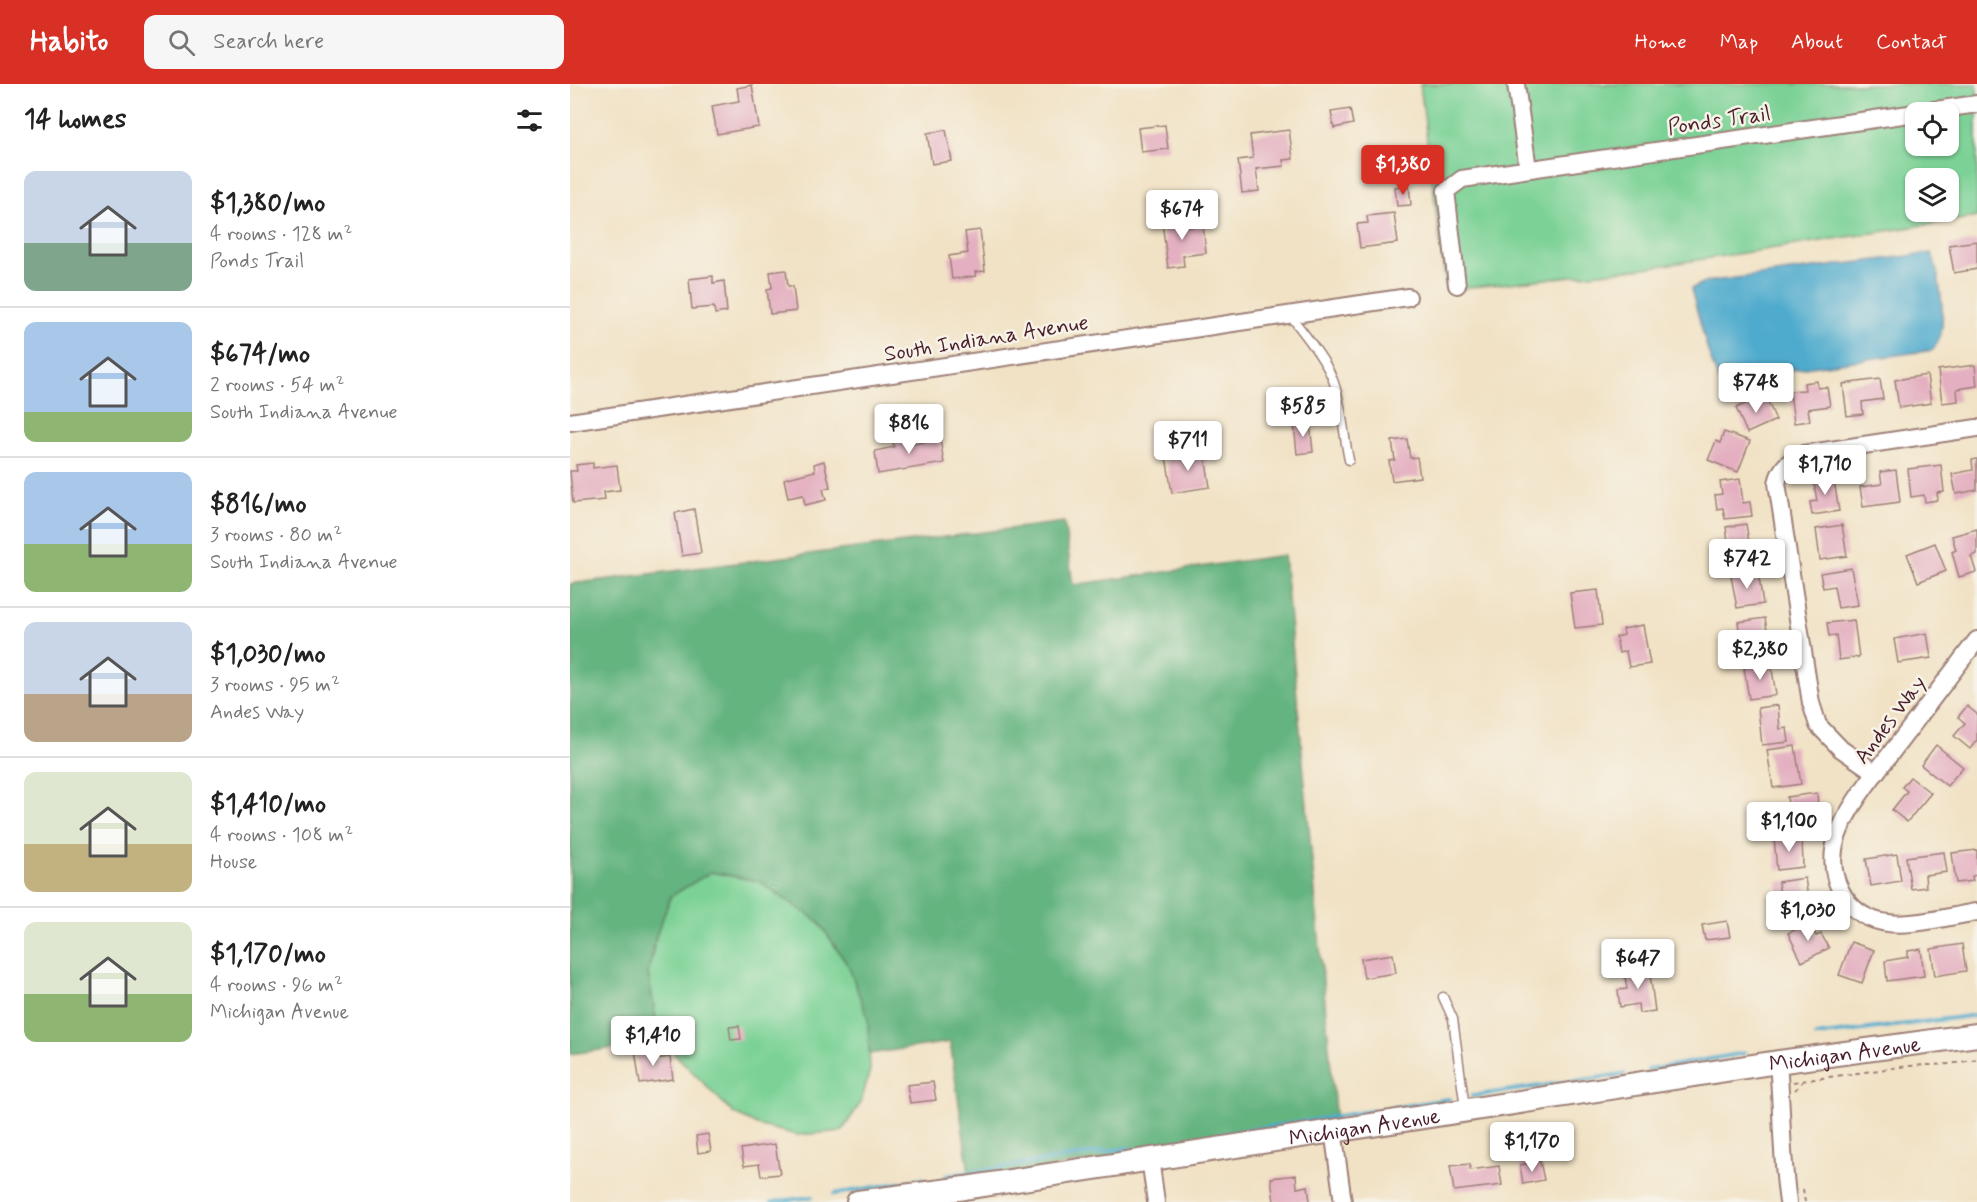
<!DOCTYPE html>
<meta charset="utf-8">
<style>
:root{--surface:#fff;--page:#f6f6f6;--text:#222;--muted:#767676;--line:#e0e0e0;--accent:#d93025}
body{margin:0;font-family:Mynerve,sans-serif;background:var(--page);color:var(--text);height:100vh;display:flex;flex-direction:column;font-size:22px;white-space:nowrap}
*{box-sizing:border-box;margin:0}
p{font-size:20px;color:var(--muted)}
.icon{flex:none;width:33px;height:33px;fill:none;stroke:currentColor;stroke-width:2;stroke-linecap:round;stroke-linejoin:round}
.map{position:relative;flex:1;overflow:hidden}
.panel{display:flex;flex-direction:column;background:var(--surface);width:570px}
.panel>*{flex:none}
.controls{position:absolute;left:1335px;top:18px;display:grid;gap:12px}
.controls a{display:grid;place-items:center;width:54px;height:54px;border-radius:12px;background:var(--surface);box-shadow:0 2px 4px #0004;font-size:30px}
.price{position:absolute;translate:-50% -51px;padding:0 14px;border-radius:6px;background:#fff;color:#222;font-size:20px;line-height:39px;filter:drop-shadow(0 2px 3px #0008)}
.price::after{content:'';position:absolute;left:50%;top:36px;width:18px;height:14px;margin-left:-9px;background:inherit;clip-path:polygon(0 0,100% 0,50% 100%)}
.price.selected{background:var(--accent);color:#fff}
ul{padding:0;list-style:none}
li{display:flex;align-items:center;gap:18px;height:150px;padding:0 24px}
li+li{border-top:2px solid var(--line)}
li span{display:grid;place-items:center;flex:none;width:168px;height:120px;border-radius:12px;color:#555}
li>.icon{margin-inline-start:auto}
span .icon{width:72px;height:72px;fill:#fffc;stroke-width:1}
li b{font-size:26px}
h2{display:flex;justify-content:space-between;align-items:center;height:72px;padding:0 24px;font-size:26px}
header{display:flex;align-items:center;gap:36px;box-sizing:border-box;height:84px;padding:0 30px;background:var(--accent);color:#fff}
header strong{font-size:28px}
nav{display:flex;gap:33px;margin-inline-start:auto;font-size:21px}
.search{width:420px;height:54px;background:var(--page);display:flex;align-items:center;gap:15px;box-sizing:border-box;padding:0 21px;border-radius:12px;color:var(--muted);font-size:22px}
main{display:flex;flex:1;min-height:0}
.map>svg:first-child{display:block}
</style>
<header>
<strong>Habito</strong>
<div class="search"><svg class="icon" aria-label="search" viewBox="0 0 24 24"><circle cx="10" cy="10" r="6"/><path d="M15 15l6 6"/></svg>Search here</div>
<nav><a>Home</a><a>Map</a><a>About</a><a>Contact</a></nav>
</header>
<main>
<section class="panel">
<h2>14 homes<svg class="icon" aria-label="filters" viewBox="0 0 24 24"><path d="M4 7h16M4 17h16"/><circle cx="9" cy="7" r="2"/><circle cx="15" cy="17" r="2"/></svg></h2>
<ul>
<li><span style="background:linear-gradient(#c9d6e8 60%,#7fa58c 0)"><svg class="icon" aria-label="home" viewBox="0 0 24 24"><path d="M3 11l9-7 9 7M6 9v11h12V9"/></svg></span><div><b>$1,380/mo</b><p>4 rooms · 128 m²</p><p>Ponds Trail</p></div></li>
<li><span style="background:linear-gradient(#a9c7e8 75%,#8fb573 0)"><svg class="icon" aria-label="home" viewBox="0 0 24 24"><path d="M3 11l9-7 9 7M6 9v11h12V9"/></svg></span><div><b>$674/mo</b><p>2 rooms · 54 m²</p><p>South Indiana Avenue</p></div></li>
<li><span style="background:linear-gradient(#a9c7e8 60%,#8fb573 0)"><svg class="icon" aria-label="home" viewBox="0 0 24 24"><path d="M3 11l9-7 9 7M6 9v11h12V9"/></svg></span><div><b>$816/mo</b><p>3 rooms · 80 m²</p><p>South Indiana Avenue</p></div></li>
<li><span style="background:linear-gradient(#c9d6e8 60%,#b9a48a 0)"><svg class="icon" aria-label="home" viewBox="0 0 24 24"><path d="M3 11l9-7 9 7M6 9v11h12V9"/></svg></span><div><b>$1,030/mo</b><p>3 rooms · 95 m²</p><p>Andes Way</p></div></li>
<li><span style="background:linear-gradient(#dfe7d0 60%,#c2b280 0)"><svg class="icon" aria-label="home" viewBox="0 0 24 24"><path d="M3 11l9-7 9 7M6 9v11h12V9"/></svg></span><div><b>$1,410/mo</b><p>4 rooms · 108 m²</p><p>House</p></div></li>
<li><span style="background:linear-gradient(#dfe7d0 60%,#8fb573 0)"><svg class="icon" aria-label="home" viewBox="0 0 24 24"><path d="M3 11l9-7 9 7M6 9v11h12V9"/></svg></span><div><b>$1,170/mo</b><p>4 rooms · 96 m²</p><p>Michigan Avenue</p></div></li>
</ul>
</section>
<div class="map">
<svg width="1407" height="1118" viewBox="0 0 1407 1118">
<rect width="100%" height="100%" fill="#f7f3e8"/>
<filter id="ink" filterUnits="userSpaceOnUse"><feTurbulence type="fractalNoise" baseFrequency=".0167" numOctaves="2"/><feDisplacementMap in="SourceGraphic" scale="12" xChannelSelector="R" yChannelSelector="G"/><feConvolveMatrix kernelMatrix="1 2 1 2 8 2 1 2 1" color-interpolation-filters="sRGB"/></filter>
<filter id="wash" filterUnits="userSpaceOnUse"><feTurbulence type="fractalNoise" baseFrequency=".008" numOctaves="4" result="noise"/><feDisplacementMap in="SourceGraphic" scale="24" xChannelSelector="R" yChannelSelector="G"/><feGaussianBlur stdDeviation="1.35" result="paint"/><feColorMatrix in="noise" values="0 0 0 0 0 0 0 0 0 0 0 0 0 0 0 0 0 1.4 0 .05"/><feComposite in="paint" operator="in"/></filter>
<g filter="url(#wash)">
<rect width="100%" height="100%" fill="#f1e2c5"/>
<g fill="#7bd296" stroke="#627860" stroke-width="1.5" fill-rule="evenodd">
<path d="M850,0H1407V133L1075,184L876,206ZM1346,28H1378V62H1346ZM1346,94H1378V128H1346Z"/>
<polygon points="140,788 188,797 249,838 279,883 298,935 300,986 291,1018 272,1047 228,1051 187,1041 163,1029 105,970 86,936 78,890 86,852 101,812"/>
</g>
<polygon fill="#64b47f" stroke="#576a55" stroke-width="1.5" points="494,438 503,501 714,471 766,1039 400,1096 380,958 299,970 298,935 279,883 249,838 188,797 141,788 101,812 86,852 78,890 86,936 98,957 0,970 0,584 3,582 0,538 0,500"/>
<path fill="#4fabcd" stroke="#4c657c" stroke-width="1.5" d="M1361,169C1369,186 1376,235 1370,253C1369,257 1365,262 1363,266L1148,296L1138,267L1121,205L1135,198Z"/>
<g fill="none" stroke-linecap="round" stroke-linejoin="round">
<g stroke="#4fabcd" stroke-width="4">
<polyline points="1246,952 1407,931"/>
<polyline points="1078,986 1175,969"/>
<polyline points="902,1012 1054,990"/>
<polyline points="583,1061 879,1015"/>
<polyline points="376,1092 559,1064"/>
<polyline points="264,1110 354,1095"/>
<polyline points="202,1118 242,1113"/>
</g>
</g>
<g id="blocks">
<g fill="#e4b0c1">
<polygon points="182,1 189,43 147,50 142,22 169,17 167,4"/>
<polygon points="780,25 783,40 764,44 761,28"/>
<polygon points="595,41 598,65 571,68 568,44"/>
<polygon points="376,46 382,77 362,80 357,49"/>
<polygon points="719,46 723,75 713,76 714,82 686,85 689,107 672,109 668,76 683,74 680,51"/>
<polygon points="839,101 841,121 827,122 825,103"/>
<polygon points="824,129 828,159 790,164 787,140 798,139 797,132"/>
<polygon points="618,135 619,143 633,141 636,169 613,172 614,182 598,184 592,138"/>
<polygon points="410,146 415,187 405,188 406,192 382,195 379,172 398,169 395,148"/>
<polygon points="1407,157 1407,185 1384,189 1379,161"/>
<polygon points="216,186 218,202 223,202 226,227 200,230 197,205 202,204 200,188"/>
<polygon points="143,192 143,199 154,197 157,228 145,230 144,223 122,225 119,195"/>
<polygon points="1405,281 1407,302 1387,305 1388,317 1372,319 1368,286"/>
<polygon points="1357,291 1361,319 1329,324 1325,296"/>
<polygon points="1310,295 1313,315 1292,318 1293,330 1277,332 1273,300"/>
<polygon points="1247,297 1248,304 1257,303 1260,322 1238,325 1240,337 1224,339 1220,307 1235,306 1234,299"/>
<polygon points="1195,311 1206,336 1177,349 1166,324"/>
<polygon points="740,339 743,368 727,370 724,340"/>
<polygon points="1154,348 1180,357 1168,388 1138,376 1146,357 1150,359"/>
<polygon points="335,351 337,361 370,355 374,379 308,390 305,367 324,363 322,353"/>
<polygon points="837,355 840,374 847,373 850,393 822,397 819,377 825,376 822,357"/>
<polygon points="634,366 640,403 602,409 596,372"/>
<polygon points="1407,375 1407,406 1386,410 1382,390 1403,386 1402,376"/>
<polygon points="254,377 260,403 253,405 256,416 235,421 233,411 218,414 214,395 245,387 244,380"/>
<polygon points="23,379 23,384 47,381 50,406 34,408 35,416 3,419 0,387 7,387 6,381"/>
<polygon points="1371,381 1374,408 1367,409 1368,416 1355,418 1354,411 1341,413 1338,385"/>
<polygon points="1326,386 1330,418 1293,423 1290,403 1312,400 1310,388"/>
<polygon points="1263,390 1269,427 1242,431 1240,418 1247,417 1243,393"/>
<polygon points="1170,395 1173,419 1180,418 1182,432 1155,435 1153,424 1147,425 1145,411 1152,410 1150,398"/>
<polygon points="124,425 131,469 112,472 105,429"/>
<polygon points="1176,440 1180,464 1186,464 1188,478 1161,481 1156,443"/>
<polygon points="1272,441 1277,472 1250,476 1246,445"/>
<polygon points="1407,445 1407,470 1401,472 1406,488 1389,493 1382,468 1386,466 1382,452"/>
<polygon points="1365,459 1376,487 1348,498 1337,470"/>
<polygon points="1281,484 1288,521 1268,524 1264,502 1253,504 1250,489"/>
<polygon points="1188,488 1193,520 1167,524 1161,492"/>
<polygon points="1028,506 1032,541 1005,544 1000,509"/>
<polygon points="1195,534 1200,565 1172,569 1168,538"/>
<polygon points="1284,536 1289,573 1269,576 1266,551 1259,552 1257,539"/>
<polygon points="1073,541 1080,580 1059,583 1056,567 1049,569 1046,553 1054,551 1053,545"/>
<polygon points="1357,549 1361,574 1328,579 1324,555"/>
<polygon points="1201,579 1206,611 1179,615 1174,584"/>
<polygon points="1208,621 1210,645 1217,644 1219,658 1192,661 1188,624"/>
<polygon points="1397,622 1407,630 1407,656 1400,665 1384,652 1395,639 1388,633"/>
<polygon points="1366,661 1393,683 1377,702 1351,681"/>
<polygon points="1225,662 1231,700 1203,704 1197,666"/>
<polygon points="1340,693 1361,709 1337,738 1322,726 1337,707 1332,703"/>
<polygon points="1247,709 1248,724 1239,725 1241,741 1221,743 1217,713"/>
<polygon points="1232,752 1233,783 1207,786 1204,755"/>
<polygon points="1407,766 1407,791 1402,792 1403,797 1386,799 1382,769"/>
<polygon points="1374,768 1377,788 1355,791 1356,803 1341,805 1336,773"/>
<polygon points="1327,770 1331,797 1301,802 1296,775"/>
<polygon points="1235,794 1240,826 1213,830 1208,798"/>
<polygon points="1157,837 1160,853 1135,856 1132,841"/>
<polygon points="1239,839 1246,852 1251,850 1259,864 1232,878 1218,849"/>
<polygon points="1281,858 1304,866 1292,899 1269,891"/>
<polygon points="1392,860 1396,887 1365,892 1361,865"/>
<polygon points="1351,865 1354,892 1317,897 1315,877 1338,873 1338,867"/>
<polygon points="823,870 826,889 794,894 791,875"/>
<polygon points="1079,882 1085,927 1069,929 1068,920 1050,923 1048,906 1057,905 1054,886"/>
<polygon points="169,942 171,955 161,956 159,943"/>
<polygon points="83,963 85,975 100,973 103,995 70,1000 65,966"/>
<polygon points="363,998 366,1016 340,1019 337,1001"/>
<polygon points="138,1050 141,1067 128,1069 126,1052"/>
<polygon points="205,1060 210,1090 191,1092 189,1080 174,1082 171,1065"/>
<polygon points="970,1077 974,1096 953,1100 950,1081"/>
<polygon points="900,1080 900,1086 929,1082 932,1101 884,1107 880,1082"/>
<polygon points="726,1091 727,1104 738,1102 740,1118 704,1118 701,1094"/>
</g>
</g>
</g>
<g filter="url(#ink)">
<use href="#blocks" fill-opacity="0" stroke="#9e8078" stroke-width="1.5"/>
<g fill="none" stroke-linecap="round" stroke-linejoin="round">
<g stroke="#9e8078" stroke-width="11">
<g id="lane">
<path d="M720,231C734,250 750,268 760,289C772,314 773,349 779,376"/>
<polyline points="873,913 883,935 895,1024"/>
</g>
</g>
<g stroke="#9e8078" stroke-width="20">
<g id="street">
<polyline points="946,0 958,85"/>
<polyline points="1351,28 1407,20"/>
<polyline points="887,201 876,107 892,95 1346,29"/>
<polyline points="0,338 838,213"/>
<path d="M1407,556C1379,592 1352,629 1324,665C1303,693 1279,720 1267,753C1255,789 1273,830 1312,838C1337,844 1381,832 1407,828"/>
<path d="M1306,689L1271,665L1248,641L1241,619L1207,399C1211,382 1219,377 1234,370L1407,344"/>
<path d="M1208,978C1212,1024 1211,1072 1218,1118"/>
<polyline points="763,1046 773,1118"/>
<polyline points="580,1074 586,1118"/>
</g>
</g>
<g stroke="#9e8078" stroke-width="26">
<g id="secondary">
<path id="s1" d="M288,1118L395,1104L1208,978L1407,951"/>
</g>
</g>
<g stroke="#9e8078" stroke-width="2" stroke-dasharray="4.5 4.5" stroke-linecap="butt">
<polyline points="1223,998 1338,982 1380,980 1407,975"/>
<polyline points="1225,1006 1233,997"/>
<polyline points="1233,1105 1235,1118"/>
</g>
<use href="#lane" stroke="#fff" stroke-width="8"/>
<use href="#street" stroke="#fff" stroke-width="16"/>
<use href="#secondary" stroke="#fff" stroke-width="22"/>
</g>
</g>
<g text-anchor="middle" stroke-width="5" stroke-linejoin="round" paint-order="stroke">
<g font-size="22" fill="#4a1f2b" stroke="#f7f3e8">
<text transform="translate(1149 35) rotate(-8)" y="8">Ponds Trail</text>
<text transform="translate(416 253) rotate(-9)" y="8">South Indiana Avenue</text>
<text transform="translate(1319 635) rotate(-53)" y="8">Andes Way</text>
<text dy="8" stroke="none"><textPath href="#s1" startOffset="998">Michigan Avenue</textPath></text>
<text dy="8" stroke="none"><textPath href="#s1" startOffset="512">Michigan Avenue</textPath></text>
</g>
</g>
</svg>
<div class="controls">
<a><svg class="icon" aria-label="locate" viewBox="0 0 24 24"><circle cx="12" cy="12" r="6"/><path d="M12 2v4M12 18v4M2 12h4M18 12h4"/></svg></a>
<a><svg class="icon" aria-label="layers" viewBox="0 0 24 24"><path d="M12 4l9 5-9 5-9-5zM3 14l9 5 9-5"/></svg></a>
</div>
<b class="price selected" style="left:833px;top:112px">$1,380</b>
<b class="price" style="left:612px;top:157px">$674</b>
<b class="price" style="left:1186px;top:330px">$748</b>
<b class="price" style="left:733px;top:354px">$585</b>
<b class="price" style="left:339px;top:371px">$816</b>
<b class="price" style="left:618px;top:388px">$711</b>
<b class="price" style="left:1255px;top:412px">$1,710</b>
<b class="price" style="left:1177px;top:506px">$742</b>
<b class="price" style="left:1190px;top:597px">$2,380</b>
<b class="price" style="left:1219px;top:769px">$1,100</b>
<b class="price" style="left:1238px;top:858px">$1,030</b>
<b class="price" style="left:1068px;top:906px">$647</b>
<b class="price" style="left:83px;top:983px">$1,410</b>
<b class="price" style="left:962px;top:1089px">$1,170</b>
</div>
</main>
